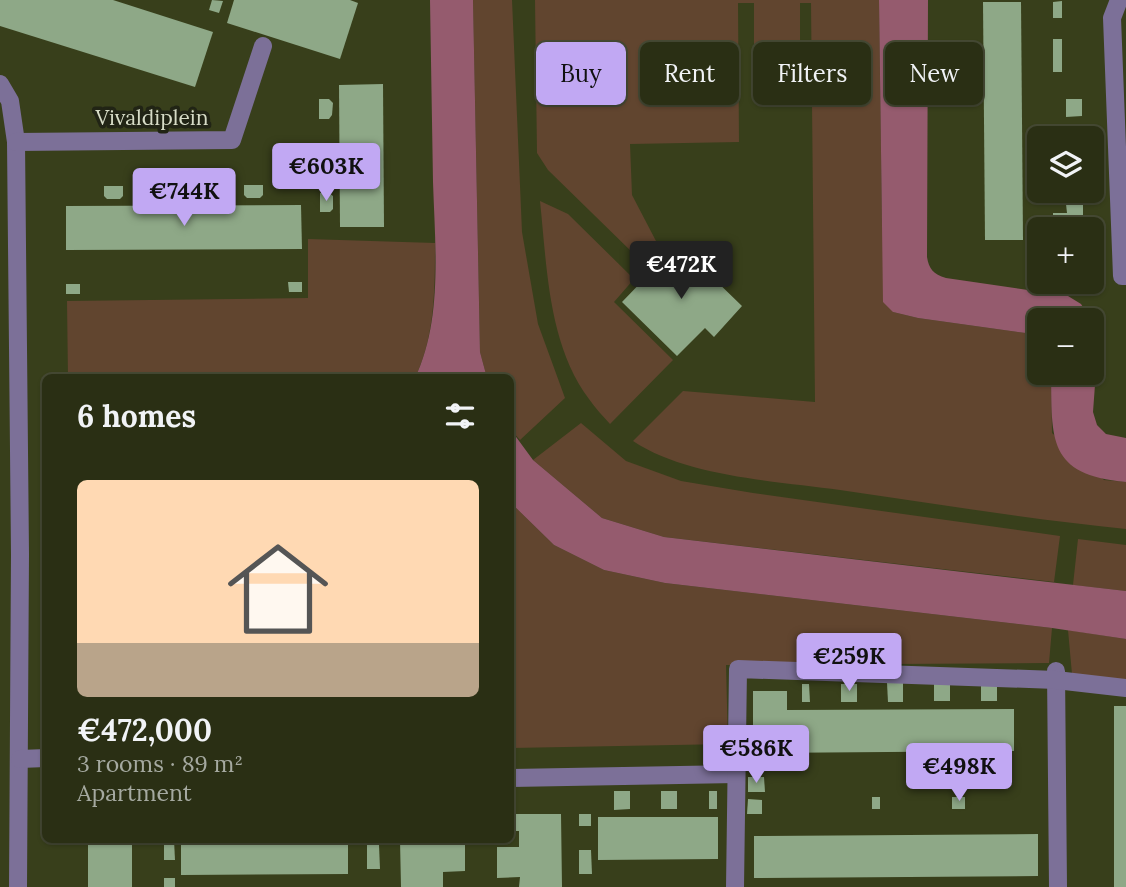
<!DOCTYPE html>
<meta charset="utf-8">
<style>
:root{--surface:#2a2f14;--page:#363b22;--text:#f1f3f6;--muted:#a5a9a0;--line:#464a34;--accent:#c1a8f3}
body{margin:0;font-family:Lora,serif;background:var(--page);color:var(--text);height:100vh;display:flex;flex-direction:column;font-size:26px;white-space:nowrap}
*{box-sizing:border-box;margin:0}
p{font-size:23px;color:var(--muted)}
.icon{flex:none;width:38px;height:38px;fill:none;stroke:currentColor;stroke-width:2;stroke-linecap:round;stroke-linejoin:round}
.map{position:relative;flex:1;overflow:hidden}
.details{position:absolute;left:42px;top:374px;width:472px;height:469px;display:flex;flex-direction:column;background:var(--surface);border-radius:10px;box-shadow:0 2px 5px #0004,0 0 0 2px var(--line)}
.details>*{flex:none}
.hud{position:absolute;left:536px;top:42px;width:485px;height:63px;display:flex;gap:14px}
.tools{position:absolute;left:1027px;top:126px;display:grid;gap:14px}
.tools a{display:grid;place-items:center;width:77px;height:77px;border-radius:10px;background:var(--surface);box-shadow:0 2px 5px #0004,0 0 0 2px var(--line);font-size:35px}
.price{position:absolute;translate:-50% -60px;padding:0 16px;border-radius:7px;background:var(--accent);color:#111;font-size:23px;line-height:46px;filter:drop-shadow(0 2px 4px #0008)}
.price::after{content:'';position:absolute;left:50%;top:42px;width:21px;height:16px;margin-left:-10px;background:inherit;clip-path:polygon(0 0,100% 0,50% 100%)}
.price.selected{background:#222;color:#fff}
ul{padding:0;list-style:none}
li{display:grid;align-content:center;gap:14px;height:371px;padding:0 35px}
li+li{border-top:2px solid var(--line)}
li span{display:grid;place-items:center;height:217px;border-radius:10px;color:#555}
li>.icon{margin-inline-start:auto}
span .icon{width:126px;height:126px;fill:#fffc;stroke-width:1}
li b{font-size:30px}
h2{display:flex;justify-content:space-between;align-items:center;height:84px;padding:0 35px;font-size:30px}
.tag{padding:0 24px;border-radius:10px;background:var(--surface);box-shadow:0 2px 5px #0004,0 0 0 2px var(--line);font-size:24px;line-height:63px}
.tag.selected{background:var(--accent);color:#111}
.map>svg:first-child{display:block}
</style>
<div class="map">
<svg width="1126" height="887" viewBox="0 0 1126 887">
<rect width="100%" height="100%" fill="#383f1b"/>
<g fill="#61452f">
<polygon points="473,0 512,0 522,232 538,324 565,398 520,440 511,430 511,378 487,378 480,352"/>
<path d="M535,0H879L882,226L893,312L918,318L1033,334L1039,341L1040,373H1051L1052,433L1104,480L1126,482V529C1030,519 935,504 840,490C776,481 687,477 633,441L683,391L815,402L811,3H800V93H754V3H738L739,142L630,144L632,195L656,241L635,255L548,170L537,153Z"/>
<path d="M540,201L568,214L634,279L614,302L673,360L610,424C603,416 595,408 589,399C548,344 547,267 540,201Z"/>
<path d="M308,239L435,243C435,289 435,336 415,378H68L67,301L308,298Z"/>
<polygon points="581,423 626,461 681,481 753,493 1060,536 1054,582 664,537 602,518 533,460"/>
<polygon points="511,503 554,545 604,570 665,583 1052,628 1049,663 726,665 728,744 511,748"/>
<polygon points="1078,539 1126,545 1126,591 1073,585"/>
<polygon points="1068,630 1126,639 1126,681 1072,674"/>
</g>
<g fill="#955b6e">
<path d="M430,0H473L480,352L487,378H415C443,319 435,246 433,182C432,122 431,61 430,0Z"/>
<path d="M879,0H928L927,257C929,269 933,274 946,278L1068,296L1081,304L1091,320H1040L1039,341L1033,334L918,318L893,312L883,302Z"/>
<path d="M1092,323L1098,344L1093,412L1097,425L1106,434L1126,438V482C1047,475 1052,439 1051,373H1092Z"/>
<polygon points="511,430 533,460 602,518 664,537 1126,591 1126,639 1052,628 665,583 604,570 554,545 511,503"/>
</g>
<g fill="#8ea887">
<polygon points="0,0 113,0 213,32 195,87 0,26"/>
<polygon points="212,0 223,1 219,13 209,10"/>
<polygon points="234,0 350,0 358,3 340,59 227,23"/>
<polygon points="1062,1 1062,18 1053,18 1053,2"/>
<polygon points="983,2 1021,2 1023,240 985,240"/>
<rect x="1053" y="39" width="9" height="33"/>
<polygon points="383,84 384,227 340,227 339,85"/>
<polygon points="319,99 329,99 333,103 332,115 329,119 319,119"/>
<polygon points="1066,99 1082,99 1082,116 1066,117"/>
<polygon points="319,146 329,146 333,149 333,162 329,166 320,166"/>
<polygon points="197,185 217,185 217,195 213,199 201,199 197,195"/>
<polygon points="244,185 263,185 263,195 260,198 247,198 244,195"/>
<polygon points="104,186 123,186 123,196 120,199 107,199 104,196"/>
<polygon points="150,186 170,186 170,195 166,199 154,199 151,195"/>
<polygon points="320,193 329,193 333,196 333,209 330,212 320,212"/>
<polygon points="1083,203 1083,221 1067,221 1067,225 1053,225 1053,213 1067,213 1066,204"/>
<polygon points="301,205 302,249 66,250 66,206"/>
<polygon points="678,244 742,306 714,337 705,328 677,356 622,302"/>
<polygon points="288,282 302,282 302,292 289,292"/>
<rect x="66" y="284" width="14" height="10"/>
<polygon points="887,683 903,683 903,702 888,702"/>
<rect x="934" y="683" width="16" height="18"/>
<rect x="981" y="683" width="16" height="18"/>
<polygon points="802,684 809,684 810,702 802,702"/>
<rect x="841" y="684" width="16" height="18"/>
<polygon points="753,691 787,691 787,710 1014,709 1014,751 753,753"/>
<rect x="1114" y="706" width="12" height="181"/>
<polygon points="748,777 764,777 765,792 748,792"/>
<polygon points="614,791 630,791 630,809 614,810"/>
<rect x="661" y="791" width="16" height="18"/>
<rect x="709" y="791" width="8" height="18"/>
<rect x="872" y="797" width="8" height="12"/>
<rect x="952" y="797" width="13" height="12"/>
<polygon points="748,799 762,800 762,814 747,814"/>
<polygon points="511,814 561,814 562,887 519,887 520,877 497,878 497,847 519,847 519,831 511,831"/>
<rect x="579" y="814" width="12" height="12"/>
<polygon points="598,817 718,817 718,859 598,860"/>
<polygon points="1038,834 1038,876 754,878 754,836"/>
<rect x="88" y="840" width="44" height="47"/>
<polygon points="164,840 174,840 175,860 164,860"/>
<polygon points="181,840 348,840 348,874 181,875"/>
<polygon points="400,840 465,841 465,871 443,872 443,887 401,887"/>
<polygon points="367,845 379,845 380,869 367,869"/>
<polygon points="579,850 591,850 592,874 579,874"/>
<rect x="164" y="878" width="11" height="9"/>
</g>
<g fill="none" stroke-linecap="round" stroke-linejoin="round">
<g stroke="#7c7098" stroke-width="18">
<polyline points="1119,0 1112,18 1122,276 1126,276"/>
<polyline points="0,84 10,101 16,142 20,554 18,887"/>
<polyline points="16,142 232,140 263,46"/>
<polyline points="1056,671 1058,887"/>
<polyline points="20,759 46,758"/>
<polyline points="511,778 736,774"/>
<polyline points="735,887 738,669 1056,680 1126,688"/>
</g>
</g>
<g text-anchor="middle" stroke-width="7" stroke-linejoin="round" paint-order="stroke">
<g font-size="21" fill="#d7dcc7" stroke="#212415">
<text x="152" y="125">Vivaldiplein</text>
</g>
</g>
</svg>
<div class="tools">
<a><svg class="icon" aria-label="layers" viewBox="0 0 24 24"><path d="M12 4l9 5-9 5-9-5zM3 14l9 5 9-5"/></svg></a>
<a>+</a>
<a>−</a>
</div>
<b class="price" style="left:326px;top:203px">€603K</b>
<b class="price" style="left:184px;top:228px">€744K</b>
<b class="price selected" style="left:681px;top:301px">€472K</b>
<b class="price" style="left:849px;top:693px">€259K</b>
<b class="price" style="left:756px;top:785px">€586K</b>
<b class="price" style="left:959px;top:803px">€498K</b>
<div class="hud">
<a class="tag selected">Buy</a>
<a class="tag">Rent</a>
<a class="tag">Filters</a>
<a class="tag">New</a>
</div>
<section class="details">
<h2>6 homes<svg class="icon" aria-label="filters" viewBox="0 0 24 24"><path d="M4 7h16M4 17h16"/><circle cx="9" cy="7" r="2"/><circle cx="15" cy="17" r="2"/></svg></h2>
<ul>
<li><span style="background:linear-gradient(#ffd9b3 75%,#b9a48a 0)"><svg class="icon" aria-label="home" viewBox="0 0 24 24"><path d="M3 11l9-7 9 7M6 9v11h12V9"/></svg></span><div><b>€472,000</b><p>3 rooms · 89 m²</p><p>Apartment</p></div></li>
</ul>
</section>
</div>
